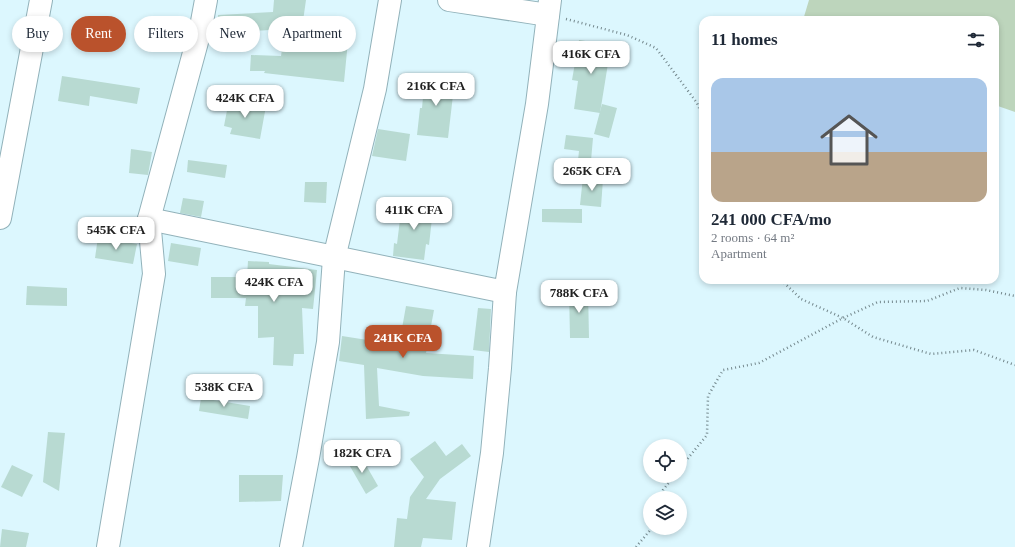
<!DOCTYPE html>
<meta charset="utf-8">
<style>
:root{--surface:#fff;--page:#f6f6f7;--text:#1f2937;--muted:#747a83;--line:#e0e1e3;--accent:#ba522c}
body{margin:0;font-family:"Times New Roman",serif;background:var(--page);color:var(--text);height:100vh;display:flex;flex-direction:column;font-size:15px;white-space:nowrap}
*{box-sizing:border-box;margin:0}
p{font-size:13px;color:var(--muted)}
.icon{flex:none;width:22px;height:22px;fill:none;stroke:currentColor;stroke-width:2;stroke-linecap:round;stroke-linejoin:round}
.map{position:relative;flex:1;overflow:hidden}
.sheet{position:absolute;left:699px;top:16px;width:300px;height:268px;display:flex;flex-direction:column;background:var(--surface);border-radius:12px;box-shadow:0 2px 6px #0003}
.sheet>*{flex:none}
.banner{position:absolute;left:12px;top:16px;width:380px;height:36px;display:flex;gap:8px}
.controls{position:absolute;left:643px;top:439px;display:grid;gap:8px}
.controls a{display:grid;place-items:center;width:44px;height:44px;border-radius:50%;background:var(--surface);box-shadow:0 2px 6px #0003;font-size:20px}
.price{position:absolute;translate:-50% -34px;padding:0 9px;border-radius:8px;background:#fff;color:#222;font-size:13px;line-height:26px;filter:drop-shadow(0 1px 2px #0008)}
.price::after{content:'';position:absolute;left:50%;top:24px;width:12px;height:9px;margin-left:-6px;background:inherit;clip-path:polygon(0 0,100% 0,50% 100%)}
.price.on{background:var(--accent);color:#fff}
ul{padding:0;list-style:none}
li{display:grid;align-content:center;gap:8px;height:212px;padding:0 12px}
li+li{border-top:1px solid var(--line)}
li span{display:grid;place-items:center;height:124px;border-radius:12px;color:#555}
li>.icon{margin-inline-start:auto}
span .icon{width:72px;height:72px;fill:#fffc;stroke-width:1}
li b{font-size:17px}
h2{display:flex;justify-content:space-between;align-items:center;height:48px;padding:0 12px;font-size:17px}
.chip{padding:0 14px;border-radius:18px;background:var(--surface);box-shadow:0 2px 6px #0003;font-size:14px;line-height:36px}
.chip.on{background:var(--accent);color:#fff}
.map>svg:first-child{display:block}
</style>
<div class="map">
<svg width="1015" height="547" viewBox="0 0 1015 547">
<rect width="100%" height="100%" fill="#dcf7fe"/>
<polygon fill="#bdd5bc" points="809,0 1015,0 1015,112 995,105 995,20 803,20"/>
<g fill="#b8dad2">
<polygon points="274,0 306,0 301,35 348,41 344,82 264,73 265,71 250,71 251,55 281,56 285,29 219,33 218,15 273,12"/>
<polygon points="579,40 611,45 600,113 574,109 578,81 572,80"/>
<polygon points="62,76 140,88 137,104 90,96 89,106 58,101"/>
<polygon points="425,76 455,78 448,138 417,135 420,108 422,108"/>
<polygon points="229,100 266,106 260,139 230,134 232,128 224,126"/>
<polygon points="602,104 617,108 609,138 594,134"/>
<polygon points="378,129 410,134 406,161 372,156"/>
<polygon points="566,135 593,138 590,172 577,170 579,151 564,149"/>
<polygon points="131,149 152,152 148,175 129,173"/>
<polygon points="188,160 227,165 225,178 187,172"/>
<polygon points="583,177 603,179 601,207 580,205"/>
<polygon points="305,182 327,182 326,203 304,202"/>
<polygon points="183,198 204,201 201,217 180,213"/>
<polygon points="402,203 431,205 430,218 432,218 429,245 426,244 424,260 393,256 394,243 397,244"/>
<polygon points="542,209 582,209 582,223 542,222"/>
<polygon points="98,237 137,244 133,264 95,258"/>
<polygon points="171,243 201,248 198,266 168,261"/>
<polygon points="248,261 269,262 269,264 317,270 313,309 302,308 304,354 294,354 293,366 273,365 274,337 258,338 258,306 245,306 246,298 211,298 211,277 247,277"/>
<polygon points="27,286 67,288 67,306 26,305"/>
<polygon points="569,290 588,290 589,338 570,338"/>
<polygon points="406,306 434,310 426,353 474,356 473,379 423,376 377,368 379,406 410,412 409,416 366,419 364,365 339,361 342,336 399,345"/>
<polygon points="478,308 491,309 489,352 473,350"/>
<polygon points="201,398 250,406 248,419 199,411"/>
<polygon points="48,432 65,433 59,491 43,482"/>
<polygon points="435,441 446,456 462,444 471,456 440,479 426,499 456,502 452,540 423,538 421,547 394,547 397,518 407,519 410,497 424,477 410,459"/>
<polygon points="359,453 378,486 366,494 347,461"/>
<polygon points="12,465 33,475 22,497 1,487"/>
<polygon points="239,475 283,475 281,501 239,502"/>
<polygon points="2,529 29,533 26,547 0,547"/>
</g>
<g fill="none" stroke-linecap="round" stroke-linejoin="round">
<g stroke="#92b2ba" stroke-width="24">
<g id="minor">
<polyline points="449,0 548,15"/>
<polyline points="0,218 41,0"/>
<polyline points="149,219 505,292 537,104 550,0"/>
<polyline points="108,547 154,274 149,219 201,27 206,0"/>
<polyline points="291,547 308,458 328,342 334,258 375,89 390,0"/>
<polyline points="478,547 492,453 500,368 505,292"/>
</g>
</g>
<g stroke="#74888d" stroke-width="2.5" stroke-dasharray="1 3" stroke-linecap="butt">
<polyline points="566,19 627,35 656,48 697,103 703,117"/>
<polyline points="781,280 801,299 843,318 873,337 931,354 974,350 1015,365"/>
<polyline points="680,468 707,435 708,396 723,370 759,363 843,318 878,302 927,301 960,288 986,290 1015,296"/>
<polyline points="661,498 663,490 674,476"/>
<polyline points="636,547 652,528"/>
</g>
<use href="#minor" stroke="#fff" stroke-width="22"/>
</g>
</svg>
<div class="controls">
<a><svg class="icon" aria-label="locate" viewBox="0 0 24 24"><circle cx="12" cy="12" r="6"/><path d="M12 2v4M12 18v4M2 12h4M18 12h4"/></svg></a>
<a><svg class="icon" aria-label="layers" viewBox="0 0 24 24"><path d="M12 4l9 5-9 5-9-5zM3 14l9 5 9-5"/></svg></a>
</div>
<b class="price" style="left:591px;top:75px">416K CFA</b>
<b class="price" style="left:436px;top:107px">216K CFA</b>
<b class="price" style="left:245px;top:119px">424K CFA</b>
<b class="price" style="left:592px;top:192px">265K CFA</b>
<b class="price" style="left:414px;top:231px">411K CFA</b>
<b class="price" style="left:116px;top:251px">545K CFA</b>
<b class="price" style="left:274px;top:303px">424K CFA</b>
<b class="price" style="left:579px;top:314px">788K CFA</b>
<b class="price on" style="left:403px;top:359px">241K CFA</b>
<b class="price" style="left:224px;top:408px">538K CFA</b>
<b class="price" style="left:362px;top:474px">182K CFA</b>
<div class="banner">
<a class="chip">Buy</a>
<a class="chip on">Rent</a>
<a class="chip">Filters</a>
<a class="chip">New</a>
<a class="chip">Apartment</a>
</div>
<section class="sheet">
<h2>11 homes<svg class="icon" aria-label="filters" viewBox="0 0 24 24"><path d="M4 7h16M4 17h16"/><circle cx="9" cy="7" r="2"/><circle cx="15" cy="17" r="2"/></svg></h2>
<ul>
<li><span style="background:linear-gradient(#a9c7e8 60%,#b9a48a 0)"><svg class="icon" aria-label="home" viewBox="0 0 24 24"><path d="M3 11l9-7 9 7M6 9v11h12V9"/></svg></span><div><b>241 000 CFA/mo</b><p>2 rooms · 64 m²</p><p>Apartment</p></div></li>
</ul>
</section>
</div>
